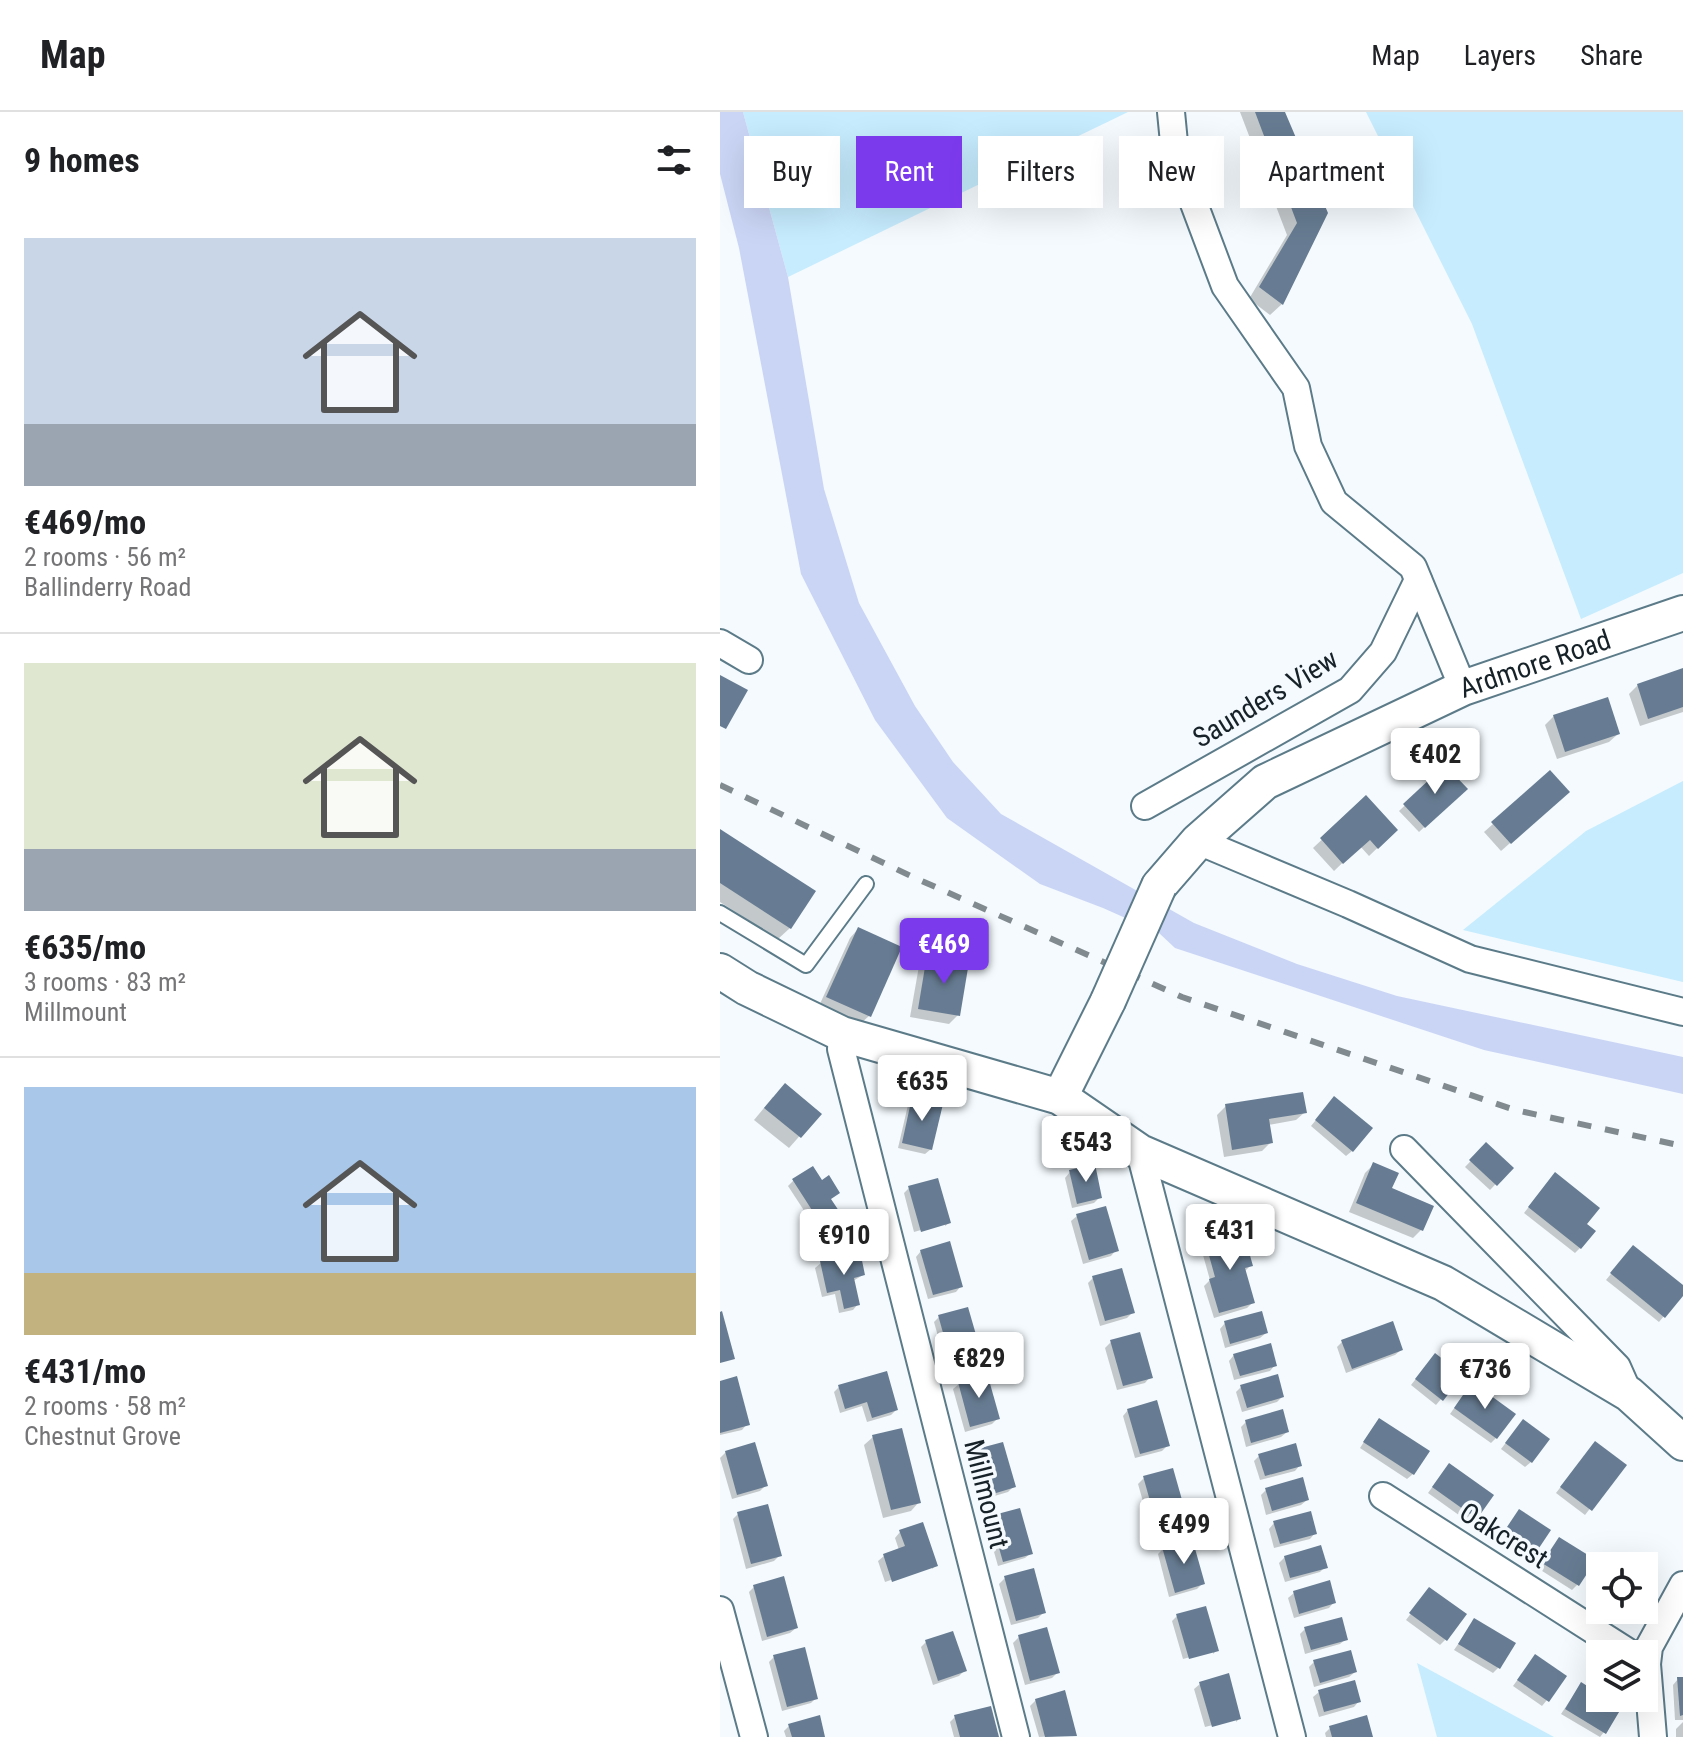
<!DOCTYPE html>
<meta charset="utf-8">
<style>
:root{--surface:#fff;--page:#f2f2f2;--text:#202124;--muted:#757577;--line:#e0e0e0;--accent:#7c3aed}
body{margin:0;font-family:"Roboto Condensed",sans-serif;background:var(--page);color:var(--text);height:100vh;display:flex;flex-direction:column;font-size:30px;white-space:nowrap}
*{box-sizing:border-box;margin:0}
p{font-size:26px;color:var(--muted)}
.icon{flex:none;width:44px;height:44px;fill:none;stroke:currentColor;stroke-width:2;stroke-linecap:round;stroke-linejoin:round}
.map{position:relative;flex:1;overflow:hidden}
.sheet{display:flex;flex-direction:column;background:var(--surface);width:720px}
.sheet>*{flex:none}
.banner{position:absolute;left:24px;top:24px;width:760px;height:72px;display:flex;gap:16px}
.controls{position:absolute;left:866px;top:1440px;display:grid;gap:16px}
.controls a{display:grid;place-items:center;width:72px;height:72px;border-radius:0px;background:var(--surface);box-shadow:0 8px 32px #0002;font-size:40px}
.price{position:absolute;translate:-50% -68px;padding:0 18px;border-radius:8px;background:#fff;color:#222;font-size:26px;line-height:52px;filter:drop-shadow(0 2px 4px #0008)}
.price::after{content:'';position:absolute;left:50%;top:48px;width:24px;height:18px;margin-left:-12px;background:inherit;clip-path:polygon(0 0,100% 0,50% 100%)}
.price.on{background:var(--accent);color:#fff}
ul{padding:0;list-style:none}
li{display:grid;align-content:center;gap:16px;height:424px;padding:0 24px}
li+li{border-top:2px solid var(--line)}
li span{display:grid;place-items:center;height:248px;border-radius:0px;color:#555}
li>.icon{margin-inline-start:auto}
span .icon{width:144px;height:144px;fill:#fffc;stroke-width:1}
li b{font-size:34px}
h2{display:flex;justify-content:space-between;align-items:center;height:96px;padding:0 24px;font-size:34px}
.tag{padding:0 28px;border-radius:0px;background:var(--surface);box-shadow:0 8px 32px #0002;font-size:28px;line-height:72px}
.tag.on{background:var(--accent);color:#fff}
header{display:flex;align-items:center;gap:48px;box-sizing:border-box;height:112px;padding:0 40px;background:var(--surface);border-bottom:2px solid var(--line)}
header strong{font-size:38px}
nav{display:flex;gap:44px;margin-inline-start:auto;font-size:28px}
main{display:flex;flex:1;min-height:0}
.map>svg:first-child{display:block}
</style>
<header>
<strong>Map</strong>
<nav><a>Map</a><a>Layers</a><a>Share</a></nav>
</header>
<main>
<section class="sheet">
<h2>9 homes<svg class="icon" aria-label="filters" viewBox="0 0 24 24"><path d="M4 7h16M4 17h16"/><circle cx="9" cy="7" r="2"/><circle cx="15" cy="17" r="2"/></svg></h2>
<ul>
<li><span style="background:linear-gradient(#c9d6e8 75%,#9aa5b1 0)"><svg class="icon" aria-label="home" viewBox="0 0 24 24"><path d="M3 11l9-7 9 7M6 9v11h12V9"/></svg></span><div><b>€469/mo</b><p>2 rooms · 56 m²</p><p>Ballinderry Road</p></div></li>
<li><span style="background:linear-gradient(#dfe7d0 75%,#9aa5b1 0)"><svg class="icon" aria-label="home" viewBox="0 0 24 24"><path d="M3 11l9-7 9 7M6 9v11h12V9"/></svg></span><div><b>€635/mo</b><p>3 rooms · 83 m²</p><p>Millmount</p></div></li>
<li><span style="background:linear-gradient(#a9c7e8 75%,#c2b280 0)"><svg class="icon" aria-label="home" viewBox="0 0 24 24"><path d="M3 11l9-7 9 7M6 9v11h12V9"/></svg></span><div><b>€431/mo</b><p>2 rooms · 58 m²</p><p>Chestnut Grove</p></div></li>
</ul>
</section>
<div class="map">
<svg width="963" height="1625" viewBox="0 0 963 1625">
<rect width="100%" height="100%" fill="#f4fafe"/>
<g fill="#c6ecfe">
<polygon points="23,0 408,0 68,165"/>
<polygon points="646,0 963,0 963,461 861,507 752,212"/>
<polygon points="963,669 963,870 743,818 866,719"/>
<polygon points="697,1551 834,1625 717,1625"/>
</g>
<polygon fill="#cad5f5" points="0,0 23,0 68,165 104,377 139,491 195,594 233,650 281,702 474,811 577,852 677,884 963,945 963,982 764,938 455,836 439,821 383,796 320,772 227,706 155,608 81,462 19,136 0,62"/>
<g fill="#0003">
<polygon points="520,0 563,0 606,101 562,192 550,203 529,187 567,123"/>
<polygon points="963,558 963,600 920,614 909,582 918,573"/>
<polygon points="834,604 898,622 889,630 837,647 825,613"/>
<polygon points="725,656 745,677 699,720 679,699"/>
<polygon points="646,686 676,718 649,744 640,734 614,759 593,736"/>
<polygon points="839,688 781,739 764,720 773,712"/>
<polygon points="0,720 70,816 58,827 0,790"/>
<polygon points="138,817 149,904 140,912 99,894 130,826"/>
<polygon points="207,846 238,903 229,912 190,905 199,854"/>
<polygon points="53,985 99,1002 69,1036 34,1008"/>
<polygon points="193,987 211,1037 205,1042 178,1036 188,993"/>
<polygon points="609,992 632,1039 626,1044 591,1014"/>
<polygon points="506,994 585,1000 576,1008 548,1013 551,1030 542,1039 504,1045 497,1003"/>
<polygon points="766,1033 791,1056 770,1078 745,1055"/>
<polygon points="654,1052 701,1118 693,1126 629,1100 645,1061"/>
<polygon points="350,1060 380,1085 374,1091 352,1096 345,1066"/>
<polygon points="74,1068 109,1088 117,1113 100,1123 68,1074"/>
<polygon points="830,1068 864,1112 860,1136 855,1141 804,1101"/>
<polygon points="189,1076 229,1111 225,1114 225,1111 194,1120 184,1081"/>
<polygon points="357,1104 396,1138 391,1144 363,1152 351,1109"/>
<polygon points="486,1131 531,1153 525,1159 533,1190 527,1196 494,1206 484,1174 490,1168 481,1136"/>
<polygon points="201,1139 241,1174 236,1180 208,1187 196,1145"/>
<polygon points="908,1141 963,1176 963,1181 939,1210 886,1168"/>
<polygon points="101,1151 143,1163 133,1169 138,1192 133,1198 119,1201 115,1182 102,1185 95,1156"/>
<polygon points="373,1166 412,1201 407,1206 380,1214 368,1171"/>
<polygon points="219,1205 259,1240 253,1245 226,1253 214,1210"/>
<polygon points="505,1211 546,1221 540,1226 505,1236 500,1217"/>
<polygon points="391,1230 430,1265 425,1271 397,1278 385,1236"/>
<polygon points="622,1230 681,1238 675,1243 626,1261 617,1235"/>
<polygon points="514,1243 555,1253 550,1259 514,1268 509,1249"/>
<polygon points="710,1249 721,1287 716,1293 691,1273"/>
<polygon points="0,1271 27,1312 22,1318 0,1323"/>
<polygon points="239,1272 278,1306 272,1312 245,1320 233,1277"/>
<polygon points="119,1275 176,1298 171,1303 147,1310 142,1294 120,1301 114,1280"/>
<polygon points="521,1275 562,1285 557,1290 522,1300 516,1280"/>
<polygon points="747,1278 776,1326 771,1331 730,1302"/>
<polygon points="408,1298 448,1333 442,1339 415,1346 403,1304"/>
<polygon points="526,1310 567,1320 561,1325 526,1335 521,1315"/>
<polygon points="654,1314 693,1362 687,1367 640,1336"/>
<polygon points="798,1315 811,1350 805,1355 781,1337"/>
<polygon points="153,1325 199,1390 191,1399 163,1406 144,1333"/>
<polygon points="870,1337 904,1353 865,1403 836,1381"/>
<polygon points="6,1340 46,1373 40,1379 12,1387 0,1346"/>
<polygon points="254,1340 293,1375 288,1380 261,1388 249,1345"/>
<polygon points="540,1343 580,1353 575,1359 540,1368 534,1349"/>
<polygon points="724,1359 756,1406 750,1411 708,1381"/>
<polygon points="424,1366 463,1401 458,1406 430,1414 418,1372"/>
<polygon points="546,1378 587,1388 581,1393 546,1403 541,1383"/>
<polygon points="799,1399 828,1418 808,1446 779,1427"/>
<polygon points="18,1402 60,1443 54,1449 26,1457 13,1407"/>
<polygon points="272,1406 311,1441 305,1446 278,1454 266,1412"/>
<polygon points="554,1411 595,1421 590,1427 554,1436 549,1417"/>
<polygon points="180,1420 215,1454 212,1457 212,1454 165,1470 158,1449 164,1444 179,1438 175,1426"/>
<polygon points="839,1427 857,1473 852,1478 819,1457"/>
<polygon points="443,1437 482,1472 477,1477 449,1485 438,1442"/>
<polygon points="565,1445 605,1455 600,1460 565,1470 559,1451"/>
<polygon points="285,1466 324,1500 318,1506 291,1513 279,1472"/>
<polygon points="34,1475 76,1516 70,1521 42,1529 29,1480"/>
<polygon points="880,1476 880,1493 872,1488"/>
<polygon points="707,1480 725,1528 720,1533 686,1508"/>
<polygon points="574,1481 614,1490 609,1496 574,1506 568,1486"/>
<polygon points="888,1498 917,1498 908,1510"/>
<polygon points="457,1504 497,1538 493,1542 493,1539 463,1547 452,1509"/>
<polygon points="754,1509 778,1556 773,1561 734,1538"/>
<polygon points="585,1517 626,1527 620,1532 585,1542 580,1522"/>
<polygon points="299,1525 338,1560 332,1566 305,1573 293,1531"/>
<polygon points="206,1530 244,1559 239,1564 213,1573 201,1535"/>
<polygon points="815,1544 827,1588 822,1594 793,1574"/>
<polygon points="54,1545 96,1586 91,1591 62,1599 49,1550"/>
<polygon points="594,1550 635,1560 629,1565 594,1575 589,1555"/>
<polygon points="958,1567 963,1567 963,1608 955,1608 953,1573"/>
<polygon points="480,1572 519,1607 516,1610 516,1607 485,1615 474,1577"/>
<polygon points="861,1572 883,1586 884,1620 880,1625 841,1602"/>
<polygon points="599,1580 639,1589 634,1595 599,1605 593,1585"/>
<polygon points="316,1588 355,1623 319,1625 310,1594"/>
<polygon points="235,1605 277,1625 234,1625 230,1610"/>
<polygon points="963,1610 963,1625 956,1625 956,1617"/>
<polygon points="70,1613 103,1625 66,1625 64,1619"/>
<polygon points="610,1616 650,1625 606,1625 605,1621"/>
</g>
<g fill="#677c92">
<polygon points="535,0 565,0 608,101 563,193 539,175 577,111"/>
<polygon points="963,556 963,595 928,607 917,572"/>
<polygon points="0,563 28,578 6,617 0,614"/>
<polygon points="888,585 900,622 845,640 833,603"/>
<polygon points="725,653 748,677 705,716 683,692"/>
<polygon points="830,658 850,680 791,732 771,710"/>
<polygon points="646,683 678,718 658,737 650,728 623,752 600,726"/>
<polygon points="0,717 96,779 71,817 0,771"/>
<polygon points="138,815 182,835 151,905 106,885"/>
<polygon points="207,843 249,850 240,904 198,897"/>
<polygon points="65,971 102,1002 81,1026 44,996"/>
<polygon points="583,980 587,1001 549,1007 553,1031 512,1038 505,992"/>
<polygon points="614,984 653,1016 633,1040 595,1008"/>
<polygon points="192,985 223,992 212,1038 182,1031"/>
<polygon points="766,1030 794,1056 777,1074 749,1048"/>
<polygon points="653,1050 679,1061 672,1076 714,1094 703,1119 636,1091"/>
<polygon points="375,1052 382,1086 357,1092 349,1058"/>
<polygon points="93,1054 102,1068 109,1063 120,1081 111,1087 125,1108 106,1120 72,1067"/>
<polygon points="835,1060 880,1096 867,1112 876,1119 861,1137 808,1095"/>
<polygon points="218,1066 231,1111 201,1120 188,1074"/>
<polygon points="386,1094 399,1139 369,1148 356,1102"/>
<polygon points="523,1119 533,1154 525,1156 535,1191 499,1201 489,1167 495,1165 485,1129"/>
<polygon points="230,1129 243,1175 213,1183 200,1138"/>
<polygon points="913,1133 963,1173 963,1184 945,1206 890,1161"/>
<polygon points="140,1139 145,1163 134,1166 140,1193 124,1197 120,1178 107,1181 100,1149"/>
<polygon points="402,1156 415,1201 385,1209 372,1164"/>
<polygon points="248,1195 261,1240 231,1249 218,1203"/>
<polygon points="2,1199 15,1247 0,1251 0,1200"/>
<polygon points="542,1199 548,1221 510,1232 504,1209"/>
<polygon points="673,1209 683,1238 632,1257 621,1228"/>
<polygon points="420,1220 433,1266 403,1274 390,1228"/>
<polygon points="551,1231 557,1254 520,1264 513,1242"/>
<polygon points="715,1241 743,1263 723,1289 695,1267"/>
<polygon points="167,1259 178,1298 152,1306 147,1290 125,1297 118,1273"/>
<polygon points="267,1261 280,1307 250,1315 238,1270"/>
<polygon points="558,1262 564,1285 527,1296 520,1273"/>
<polygon points="17,1264 30,1313 0,1321 0,1269"/>
<polygon points="752,1270 796,1302 777,1327 734,1296"/>
<polygon points="437,1288 450,1334 420,1342 407,1297"/>
<polygon points="563,1297 569,1320 531,1331 525,1308"/>
<polygon points="659,1306 710,1339 694,1363 643,1330"/>
<polygon points="803,1307 830,1327 812,1351 785,1331"/>
<polygon points="182,1316 201,1391 171,1398 152,1323"/>
<polygon points="875,1329 907,1353 872,1399 840,1375"/>
<polygon points="35,1330 48,1374 17,1383 5,1339"/>
<polygon points="283,1330 296,1375 266,1384 253,1338"/>
<polygon points="576,1331 582,1354 545,1364 538,1342"/>
<polygon points="729,1351 774,1383 757,1407 712,1375"/>
<polygon points="453,1356 466,1402 436,1410 423,1364"/>
<polygon points="583,1365 589,1388 552,1399 545,1376"/>
<polygon points="48,1392 62,1444 31,1452 17,1400"/>
<polygon points="300,1396 313,1442 283,1450 270,1404"/>
<polygon points="799,1397 831,1418 815,1442 783,1421"/>
<polygon points="591,1399 597,1422 560,1432 553,1409"/>
<polygon points="203,1410 218,1454 172,1470 163,1442 185,1434 179,1418"/>
<polygon points="839,1425 876,1448 859,1474 822,1451"/>
<polygon points="472,1426 485,1472 455,1481 442,1435"/>
<polygon points="601,1433 608,1456 570,1466 564,1444"/>
<polygon points="314,1456 326,1501 296,1509 284,1464"/>
<polygon points="64,1464 78,1516 47,1525 33,1473"/>
<polygon points="610,1468 616,1491 579,1502 573,1479"/>
<polygon points="709,1475 747,1502 727,1529 689,1501"/>
<polygon points="486,1494 499,1539 469,1547 456,1502"/>
<polygon points="622,1505 628,1528 591,1538 584,1515"/>
<polygon points="754,1506 796,1531 780,1557 738,1532"/>
<polygon points="327,1515 340,1561 310,1569 298,1523"/>
<polygon points="233,1519 247,1559 218,1569 205,1528"/>
<polygon points="85,1535 98,1587 67,1595 53,1543"/>
<polygon points="631,1538 637,1560 600,1571 593,1548"/>
<polygon points="815,1542 847,1564 829,1590 797,1568"/>
<polygon points="509,1561 521,1607 492,1615 479,1570"/>
<polygon points="957,1565 963,1565 963,1603 960,1604"/>
<polygon points="635,1568 641,1590 604,1600 598,1578"/>
<polygon points="861,1570 880,1582 880,1586 887,1586 902,1595 886,1622 845,1597"/>
<polygon points="345,1578 357,1624 325,1625 315,1587"/>
<polygon points="271,1594 279,1625 240,1625 234,1603"/>
<polygon points="100,1603 105,1625 72,1625 68,1612"/>
<polygon points="647,1603 653,1625 612,1625 609,1614"/>
</g>
<g fill="none" stroke-linecap="round" stroke-linejoin="round">
<g stroke="#5c7b89" stroke-width="18">
<polyline id="service" points="0,801 86,853 146,772"/>
</g>
<g stroke="#5c7b89" stroke-width="30">
<g id="minor">
<polyline points="451,0 455,41 505,174 576,276 588,334 614,390 693,455 743,576"/>
<polyline points="0,531 29,548"/>
<polyline points="425,694 630,578 663,540 698,468"/>
<polyline points="478,729 628,792 750,847 963,900"/>
<polyline points="122,922 121,937 296,1625"/>
<polyline points="684,1037 897,1255 909,1282"/>
<polyline points="420,1040 572,1625"/>
<polyline points="663,1384 911,1542"/>
<polyline points="0,1498 34,1625"/>
<polyline points="933,1625 927,1552 929,1535 963,1473"/>
</g>
</g>
<g stroke="#5c7b89" stroke-width="38">
<g id="tertiary">
<path id="s1" d="M439,774L478,729L545,670L743,576L963,501"/>
<polyline points="0,859 27,876 122,922 340,985 420,1040 723,1171 909,1282 963,1331"/>
<polyline points="340,985 388,889"/>
</g>
</g>
<use href="#service" stroke="#fff" stroke-width="14"/>
<use href="#minor" stroke="#fff" stroke-width="26"/>
<use href="#tertiary" stroke="#fff" stroke-width="34"/>
<polyline stroke="#808a8f" stroke-width="6" stroke-dasharray="14 14" stroke-linecap="butt" points="0,673 193,765 462,885 795,998 963,1034"/>
<g stroke="#5c7b89" stroke-width="38" stroke-linecap="butt">
<polyline id="tertiary-bridge" points="388,889 439,774"/>
</g>
<use href="#tertiary-bridge" stroke="#fff" stroke-width="34"/>
</g>
<g text-anchor="middle" stroke-width="7" stroke-linejoin="round" paint-order="stroke">
<g font-size="28" fill="#162228" stroke="#f4fafe">
<text dy="10" stroke="none"><textPath href="#s1" startOffset="444">Ardmore Road</textPath></text>
<text transform="translate(545 586) rotate(-31)" y="10">Saunders View</text>
<text transform="translate(267 1382) rotate(76)" y="10">Millmount</text>
<text transform="translate(784 1423) rotate(32)" y="10">Oakcrest</text>
</g>
</g>
</svg>
<div class="controls">
<a><svg class="icon" aria-label="locate" viewBox="0 0 24 24"><circle cx="12" cy="12" r="6"/><path d="M12 2v4M12 18v4M2 12h4M18 12h4"/></svg></a>
<a><svg class="icon" aria-label="layers" viewBox="0 0 24 24"><path d="M12 4l9 5-9 5-9-5zM3 14l9 5 9-5"/></svg></a>
</div>
<b class="price" style="left:715px;top:684px">€402</b>
<b class="price on" style="left:224px;top:874px">€469</b>
<b class="price" style="left:202px;top:1011px">€635</b>
<b class="price" style="left:366px;top:1072px">€543</b>
<b class="price" style="left:510px;top:1160px">€431</b>
<b class="price" style="left:124px;top:1165px">€910</b>
<b class="price" style="left:259px;top:1288px">€829</b>
<b class="price" style="left:765px;top:1299px">€736</b>
<b class="price" style="left:464px;top:1454px">€499</b>
<div class="banner">
<a class="tag">Buy</a>
<a class="tag on">Rent</a>
<a class="tag">Filters</a>
<a class="tag">New</a>
<a class="tag">Apartment</a>
</div>
</div>
</main>
